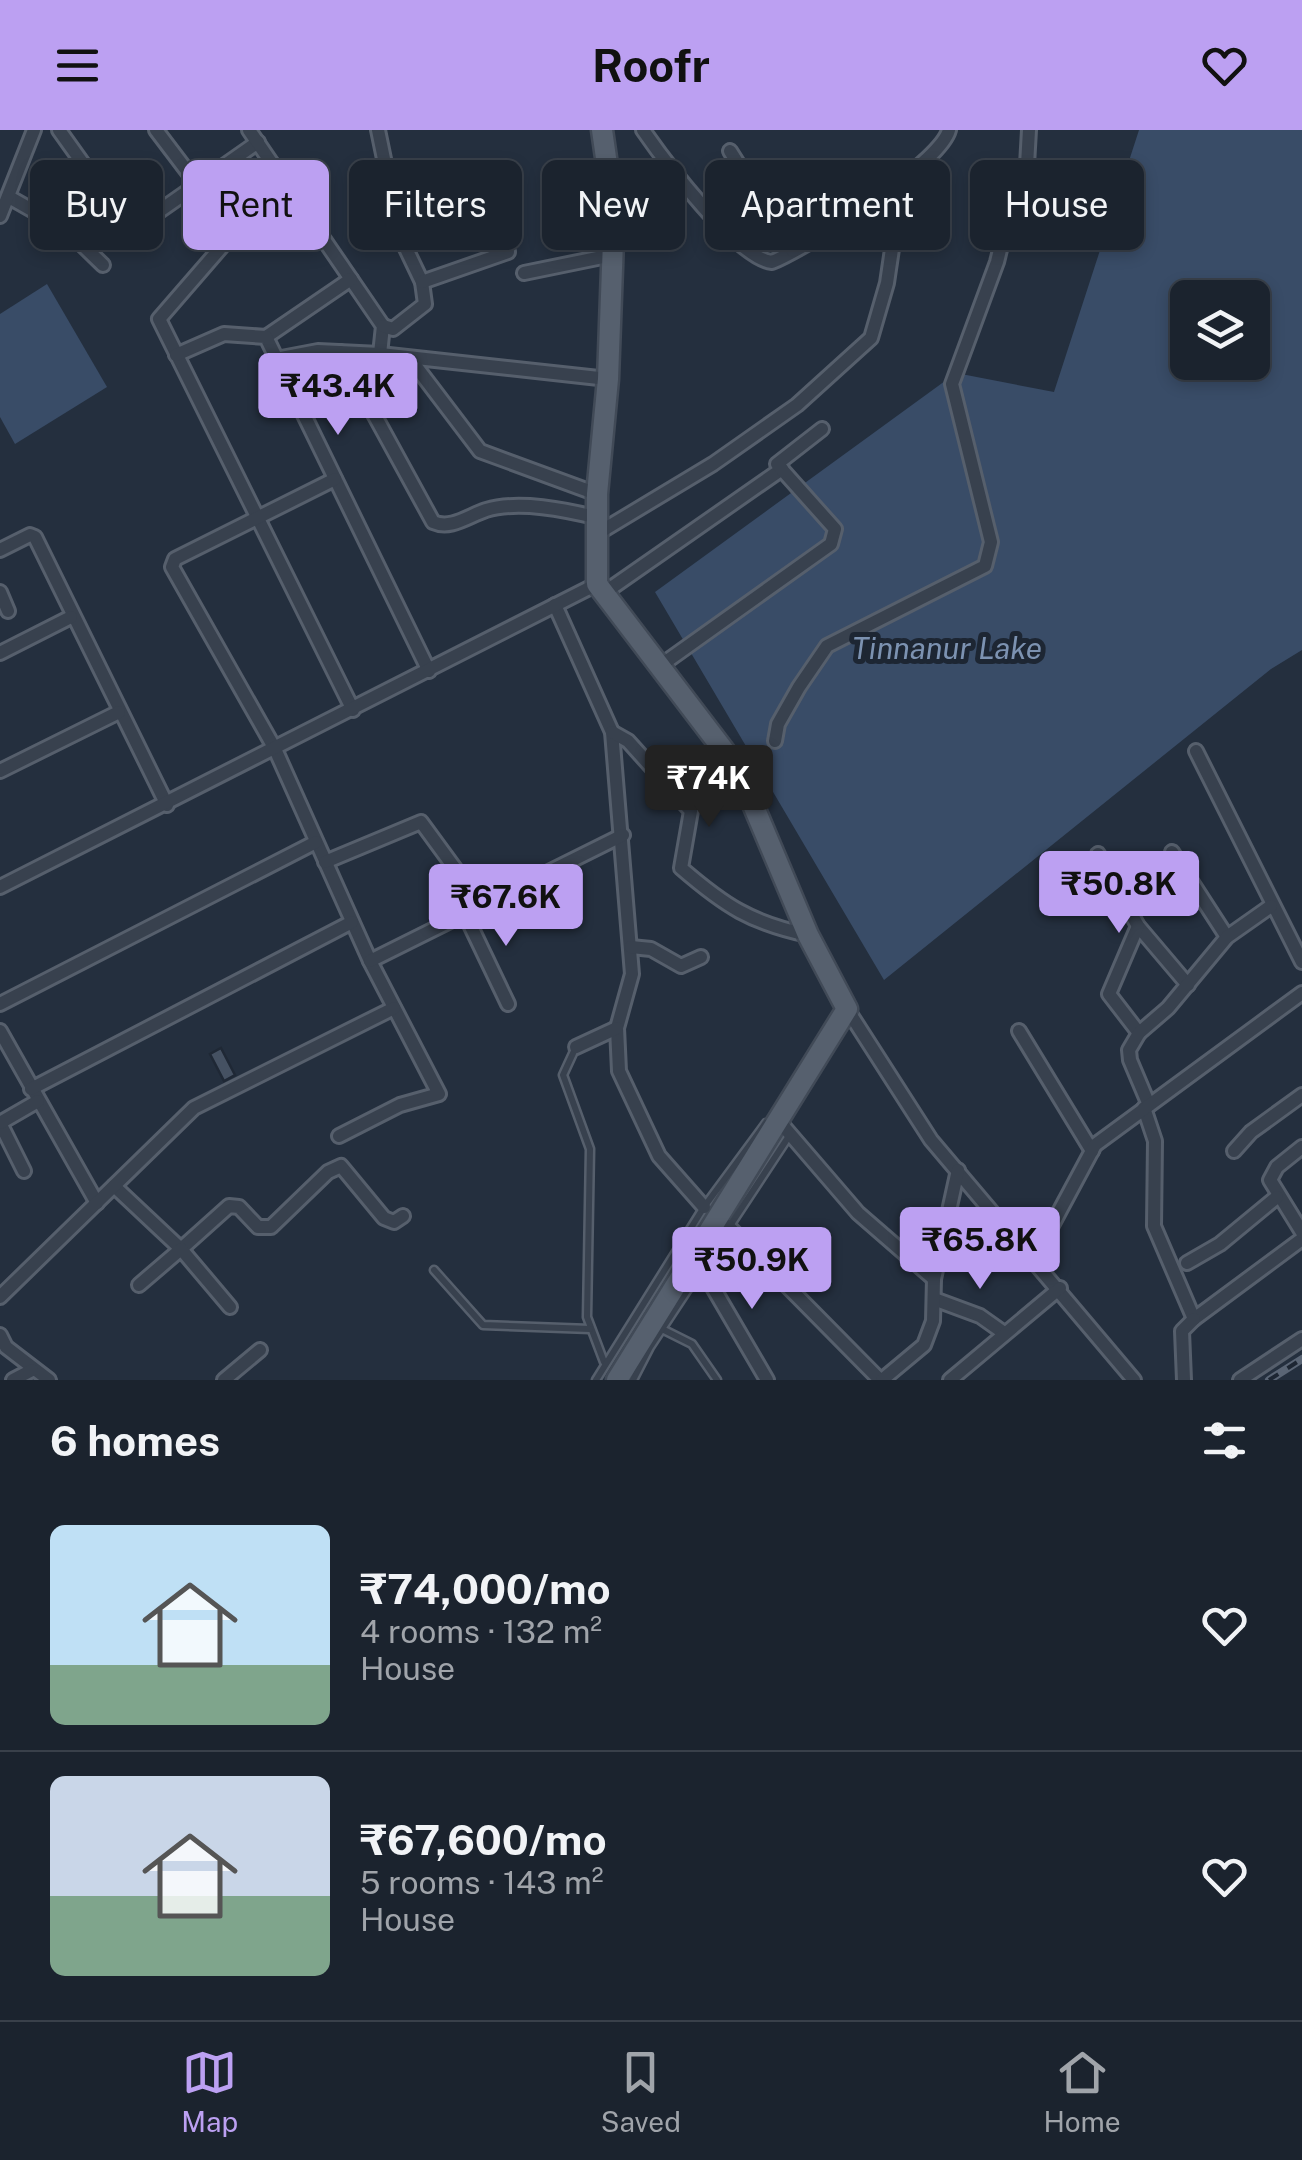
<!DOCTYPE html>
<meta charset="utf-8">
<style>
:root{--surface:#1b232e;--page:#242b36;--text:#f1f3f6;--muted:#a0a4aa;--line:#39404a;--accent:#bca0f2}
body{margin:0;font-family:"Public Sans",sans-serif;background:var(--page);color:var(--text);height:100vh;display:flex;flex-direction:column;font-size:38px;white-space:nowrap}
*{box-sizing:border-box;margin:0}
p{font-size:32px;color:var(--muted)}
.icon{flex:none;width:55px;height:55px;fill:none;stroke:currentColor;stroke-width:2;stroke-linecap:round;stroke-linejoin:round}
.map{position:relative;height:1250px;overflow:hidden}
.panel{display:flex;flex-direction:column;background:var(--surface);flex:1}
.panel>*{flex:none}
.guide{position:absolute;left:30px;top:30px;width:1242px;height:90px;display:flex;gap:20px}
.controls{position:absolute;left:1170px;top:150px;display:grid;gap:20px}
.controls a{display:grid;place-items:center;width:100px;height:100px;border-radius:15px;background:var(--surface);box-shadow:0 5px 15px #0003,0 0 0 2px var(--line);font-size:50px}
.price{position:absolute;translate:-50% -85px;padding:0 22px;border-radius:10px;background:var(--accent);color:#111;font-size:32px;line-height:65px;filter:drop-shadow(0 2px 5px #0008)}
.price::after{content:'';position:absolute;left:50%;top:60px;width:30px;height:22px;margin-left:-15px;background:inherit;clip-path:polygon(0 0,100% 0,50% 100%)}
.price.on{background:#222;color:#fff}
ul{padding:0;list-style:none}
li{display:flex;align-items:center;gap:30px;height:250px;padding:0 50px}
li+li{border-top:2px solid var(--line)}
li span{display:grid;place-items:center;flex:none;width:280px;height:200px;border-radius:15px;color:#555}
li>.icon{margin-inline-start:auto}
span .icon{width:120px;height:120px;fill:#fffc;stroke-width:1}
li b{font-size:42px}
h2{display:flex;justify-content:space-between;align-items:center;height:120px;padding:0 50px;font-size:42px}
.chip{padding:0 35px;border-radius:15px;background:var(--surface);box-shadow:0 5px 15px #0003,0 0 0 2px var(--line);font-size:35px;line-height:90px}
.chip.on{background:var(--accent);color:#111}
header{display:flex;justify-content:space-between;align-items:center;height:130px;padding:0 50px;background:var(--accent);color:#111;font-size:45px;font-weight:700}
.tab-bar{display:flex;justify-content:space-around;align-items:center;height:140px;border-top:2px solid var(--line);background:var(--surface);font-size:28px;color:var(--muted)}
.tab-bar a{display:grid;justify-items:center;gap:5px}
.tab-bar .on{color:var(--accent)}
.map>svg:first-child{display:block}
</style>
<header><svg class="icon" aria-label="menu" viewBox="0 0 24 24"><path d="M4 6h16M4 12h16M4 18h16"/></svg>Roofr<svg class="icon" aria-label="heart" viewBox="0 0 24 24"><path d="M12 20l-8-8c-3-5 5-10 8-4 3-6 11-1 8 4z"/></svg></header>
<div class="map">
<svg width="1302" height="1250" viewBox="0 0 1302 1250">
<rect width="100%" height="100%" fill="#242f3e"/>
<g fill="#394c67" fill-rule="evenodd">
<path d="M1139,0H1302V520L1271,539L884,850L655,462L956,243L1054,262ZM1188,168H1252V232H1188Z"/>
<polygon points="47,154 107,257 15,314 0,287 0,184"/>
</g>
<polygon fill="#455162" stroke="#1f2835" stroke-width="2.5" points="221,918 235,945 224,951 210,924"/>
<g fill="none" stroke-linecap="round" stroke-linejoin="round">
<g stroke="#565f6c" stroke-width="11">
<g id="lane">
<polyline points="575,919 563,945 590,1019 587,1187 604,1232"/>
<polyline points="434,1140 483,1195 590,1199"/>
<polyline points="662,1199 692,1214 717,1250"/>
<polyline points="596,1250 704,1077 766,993"/>
<polyline points="633,1250 650,1217 789,1006"/>
</g>
</g>
<g stroke="#565f6c" stroke-width="18">
<g id="street">
<polyline points="59,0 131,101 258,12"/>
<polyline points="156,0 234,103"/>
<polyline points="249,0 383,196 380,224"/>
<polyline points="378,0 400,106 422,152 425,174 393,199 383,196"/>
<path d="M643,0C663,29 738,129 772,132C807,118 940,34 949,0"/>
<polyline points="730,21 793,121"/>
<polyline points="282,47 159,189 353,580"/>
<polyline points="9,67 67,100 103,135"/>
<polyline points="0,86 34,0"/>
<polyline points="524,143 612,125"/>
<polyline points="422,152 508,122"/>
<polyline points="266,207 351,149"/>
<path d="M340,222L433,392C451,400 468,386 486,380C519,370 566,380 599,388"/>
<polyline points="176,225 224,204 266,207 429,541"/>
<polyline points="276,229 318,221 380,224 608,249"/>
<polyline points="411,230 480,321 597,364"/>
<polyline points="335,349 175,429 172,437 275,619 370,831 439,964 400,975 339,1006"/>
<polyline points="600,402 713,334 797,275 871,208 887,153 902,51"/>
<polyline points="0,420 30,405 35,407 167,675"/>
<polyline points="0,462 8,481"/>
<polyline points="604,463 782,339"/>
<polyline points="555,475 612,602 632,844 617,898 619,941 659,1026 704,1077"/>
<polyline points="0,523 71,487"/>
<polyline points="660,536 831,414 835,399 777,334 822,299"/>
<path d="M612,602L628,611L691,681L681,738C725,776 751,793 808,805"/>
<polyline points="775,611 778,594 799,557 827,516 985,436 991,412 952,254 997,132 1013,67 1027,35 1029,0"/>
<polyline points="1196,621 1302,832"/>
<polyline points="0,641 119,582"/>
<polyline points="1172,722 1227,807"/>
<polyline points="1098,724 1138,796 1188,855"/>
<polyline points="325,732 421,692 459,744"/>
<polyline points="0,757 597,454"/>
<polyline points="464,782 508,874"/>
<polyline points="1138,796 1109,864 1139,903"/>
<polyline points="631,817 651,819 681,836 701,827"/>
<polyline points="370,831 623,705"/>
<polyline points="0,874 316,712"/>
<polyline points="847,879 931,1010 1134,1250"/>
<polyline points="0,901 97,1073"/>
<polyline points="1019,901 1092,1021"/>
<polyline points="576,917 617,898"/>
<polyline points="31,959 352,792"/>
<polyline points="1149,975 1130,930 1129,920 1139,903 1168,878 1227,807 1271,776"/>
<polyline points="1144,978 1155,1011 1154,1096 1194,1189 1302,1109"/>
<polyline points="778,990 858,1083 934,1149"/>
<polyline points="0,993 24,1041"/>
<polyline points="0,993 38,971"/>
<polyline points="1302,1017 1277,1037 1270,1050 1302,1102"/>
<polyline points="1234,1021 1251,1002 1302,965"/>
<polyline points="114,1056 181,1119 229,1076 239,1077 258,1097 271,1097 328,1042 341,1036 384,1088 394,1092 403,1086"/>
<polyline points="728,1096 880,1250"/>
<polyline points="1035,1127 1095,1015 1302,863"/>
<polyline points="1187,1133 1220,1114 1277,1067"/>
<polyline points="701,1137 767,1250"/>
<polyline points="139,1155 181,1119 230,1177"/>
<polyline points="0,1167 194,978 394,878"/>
<polyline points="934,1169 980,1186 1004,1203"/>
<polyline points="0,1205 6,1217 49,1250"/>
<polyline points="13,1250 32,1240"/>
<polyline points="224,1250 260,1220"/>
<polyline points="882,1250 924,1215 933,1191 934,1149 958,1040"/>
<polyline points="950,1250 1060,1158"/>
<polyline points="1184,1250 1182,1201 1194,1189"/>
<polyline points="1240,1250 1302,1209"/>
</g>
</g>
<g stroke="#414a57" stroke-width="25">
<polyline id="primary" points="602,0 614,83 608,249 597,364 597,454 738,639 808,805 847,879 617,1250"/>
</g>
<use href="#lane" stroke="#38414e" stroke-width="6"/>
<use href="#street" stroke="#38414e" stroke-width="12"/>
<use href="#primary" stroke="#56606e" stroke-width="20"/>
<g stroke="#5a6575" stroke-width="8">
<polyline id="rail" points="1269,1250 1302,1229"/>
</g>
<use href="#rail" stroke="#1d2633" stroke-width="4" stroke-dasharray="11" stroke-linecap="butt"/>
</g>
<g text-anchor="middle" stroke-width="10" stroke-linejoin="round" paint-order="stroke">
<g font-size="30" font-style="italic" fill="#7c92b1" stroke="#1d2633">
<text x="947" y="529">Tinnanur Lake</text>
</g>
</g>
</svg>
<div class="controls">
<a><svg class="icon" aria-label="layers" viewBox="0 0 24 24"><path d="M12 4l9 5-9 5-9-5zM3 14l9 5 9-5"/></svg></a>
</div>
<b class="price" style="left:338px;top:308px">₹43.4K</b>
<b class="price on" style="left:709px;top:700px">₹74K</b>
<b class="price" style="left:1119px;top:806px">₹50.8K</b>
<b class="price" style="left:506px;top:819px">₹67.6K</b>
<b class="price" style="left:980px;top:1162px">₹65.8K</b>
<b class="price" style="left:752px;top:1182px">₹50.9K</b>
<div class="guide">
<a class="chip">Buy</a>
<a class="chip on">Rent</a>
<a class="chip">Filters</a>
<a class="chip">New</a>
<a class="chip">Apartment</a>
<a class="chip">House</a>
</div>
</div>
<section class="panel">
<h2>6 homes<svg class="icon" aria-label="filters" viewBox="0 0 24 24"><path d="M4 7h16M4 17h16"/><circle cx="9" cy="7" r="2"/><circle cx="15" cy="17" r="2"/></svg></h2>
<ul>
<li><span style="background:linear-gradient(#bfe0f5 70%,#7fa58c 0)"><svg class="icon" aria-label="home" viewBox="0 0 24 24"><path d="M3 11l9-7 9 7M6 9v11h12V9"/></svg></span><div><b>₹74,000/mo</b><p>4 rooms · 132 m²</p><p>House</p></div><svg class="icon" aria-label="heart" viewBox="0 0 24 24"><path d="M12 20l-8-8c-3-5 5-10 8-4 3-6 11-1 8 4z"/></svg></li>
<li><span style="background:linear-gradient(#c9d6e8 60%,#7fa58c 0)"><svg class="icon" aria-label="home" viewBox="0 0 24 24"><path d="M3 11l9-7 9 7M6 9v11h12V9"/></svg></span><div><b>₹67,600/mo</b><p>5 rooms · 143 m²</p><p>House</p></div><svg class="icon" aria-label="heart" viewBox="0 0 24 24"><path d="M12 20l-8-8c-3-5 5-10 8-4 3-6 11-1 8 4z"/></svg></li>
</ul>
</section>
<nav class="tab-bar">
<a class="on"><svg class="icon" aria-label="map" viewBox="0 0 24 24"><path d="M3 6l6-2 6 2 6-2v14l-6 2-6-2-6 2zM9 4v14M15 6v14"/></svg>Map</a>
<a><svg class="icon" aria-label="saved" viewBox="0 0 24 24"><path d="M7 4h10v16l-5-4-5 4z"/></svg>Saved</a>
<a><svg class="icon" aria-label="home" viewBox="0 0 24 24"><path d="M3 11l9-7 9 7M6 9v11h12V9"/></svg>Home</a>
</nav>
